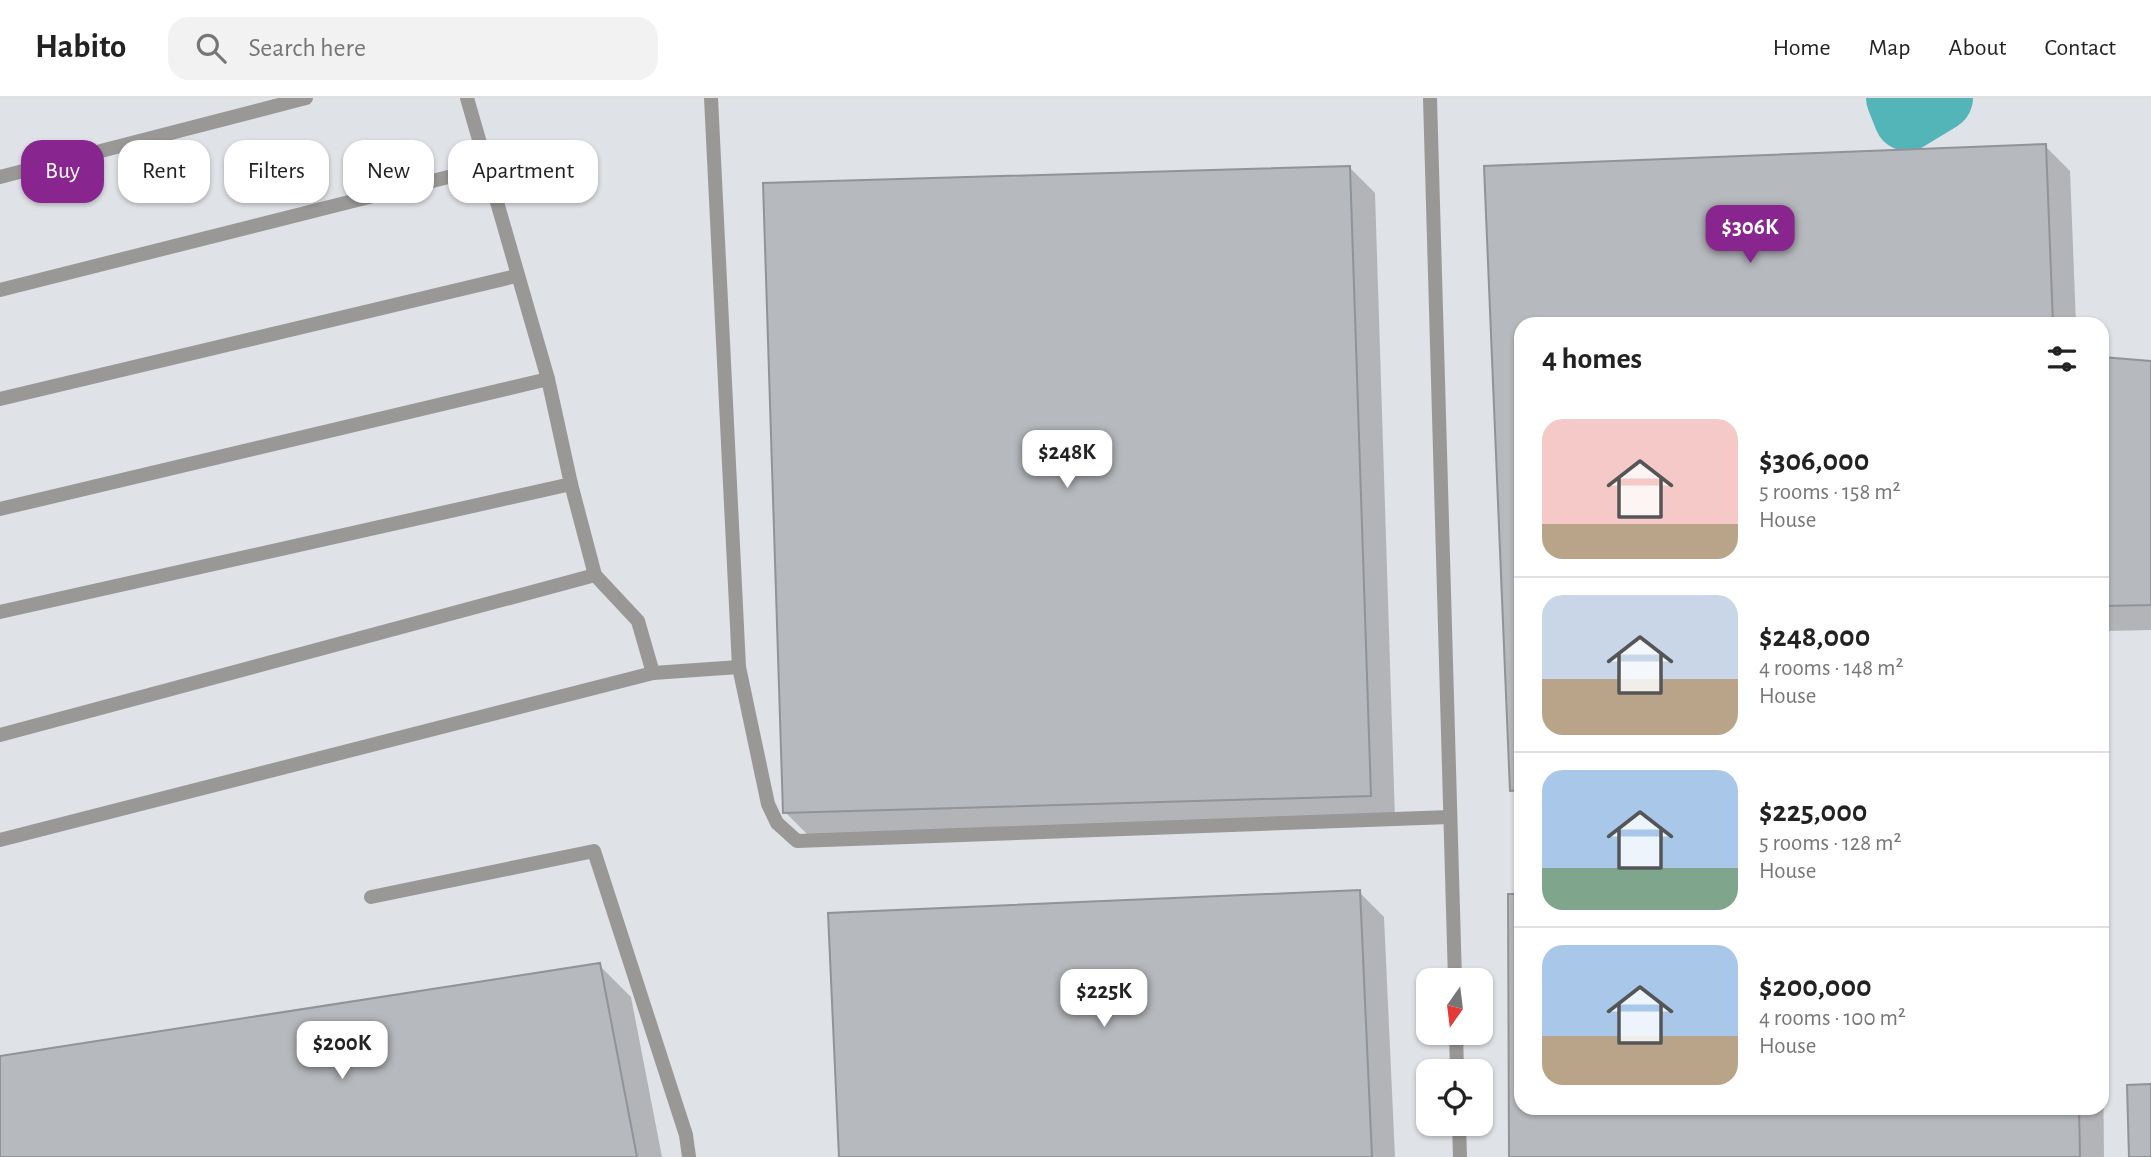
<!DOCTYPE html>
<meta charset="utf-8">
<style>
:root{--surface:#fff;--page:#f2f2f2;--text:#222;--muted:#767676;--line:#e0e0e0;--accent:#88258e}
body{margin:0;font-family:"Alegreya Sans",sans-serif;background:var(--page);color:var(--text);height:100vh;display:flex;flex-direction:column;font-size:26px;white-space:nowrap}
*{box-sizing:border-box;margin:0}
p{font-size:23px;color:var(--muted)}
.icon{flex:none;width:38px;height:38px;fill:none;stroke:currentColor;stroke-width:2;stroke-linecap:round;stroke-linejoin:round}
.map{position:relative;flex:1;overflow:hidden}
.drawer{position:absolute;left:1514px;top:219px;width:595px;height:798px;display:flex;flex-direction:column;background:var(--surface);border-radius:21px;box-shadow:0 2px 5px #0004}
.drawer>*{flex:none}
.banner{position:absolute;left:21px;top:42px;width:665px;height:63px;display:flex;gap:14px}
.needle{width:46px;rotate:194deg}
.fabs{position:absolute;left:1416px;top:870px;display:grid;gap:14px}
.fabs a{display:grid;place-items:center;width:77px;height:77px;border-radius:14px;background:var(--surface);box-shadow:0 2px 5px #0004;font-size:35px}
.price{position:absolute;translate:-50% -60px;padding:0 16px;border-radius:14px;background:#fff;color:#222;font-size:23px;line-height:46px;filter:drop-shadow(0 2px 4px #0008)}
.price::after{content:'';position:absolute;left:50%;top:42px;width:21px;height:16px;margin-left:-10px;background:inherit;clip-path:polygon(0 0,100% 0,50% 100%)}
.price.selected{background:var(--accent);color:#fff}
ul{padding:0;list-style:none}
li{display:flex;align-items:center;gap:21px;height:175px;padding:0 28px}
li+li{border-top:2px solid var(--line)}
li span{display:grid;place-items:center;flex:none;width:196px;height:140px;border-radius:21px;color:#555}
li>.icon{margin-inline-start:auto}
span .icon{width:84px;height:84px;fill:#fffc;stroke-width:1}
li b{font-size:30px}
h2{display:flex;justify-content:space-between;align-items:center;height:84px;padding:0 28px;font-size:30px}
.pill{padding:0 24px;border-radius:21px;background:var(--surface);box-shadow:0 2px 5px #0004;font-size:24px;line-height:63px}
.pill.selected{background:var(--accent);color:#fff}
header{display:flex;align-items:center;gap:42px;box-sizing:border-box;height:98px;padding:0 35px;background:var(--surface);border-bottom:2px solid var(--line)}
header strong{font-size:33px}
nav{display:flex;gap:38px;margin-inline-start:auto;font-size:24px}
.search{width:490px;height:63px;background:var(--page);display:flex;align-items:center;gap:18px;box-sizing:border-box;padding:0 24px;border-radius:21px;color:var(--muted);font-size:26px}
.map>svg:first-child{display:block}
</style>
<header>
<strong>Habito</strong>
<div class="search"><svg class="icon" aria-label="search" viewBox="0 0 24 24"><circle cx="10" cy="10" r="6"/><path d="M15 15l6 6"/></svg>Search here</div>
<nav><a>Home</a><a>Map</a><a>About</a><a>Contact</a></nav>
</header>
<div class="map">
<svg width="2151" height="1059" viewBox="0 0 2151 1059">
<rect width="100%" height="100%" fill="#dfe2e6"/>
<g fill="#0003">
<polygon points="2045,48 2070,73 2076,226 1521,226 1521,701 1512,692 1485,70"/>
<polygon points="1349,69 1375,95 1395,722 811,740 785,714"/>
<polygon points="2102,261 2151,265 2151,532 2106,533 2102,529"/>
<polygon points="1359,794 1384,819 1395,1059 841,1059"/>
<polygon points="599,867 631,899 662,1059 0,1059 0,960"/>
<polygon points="2102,870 2104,1059 1511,1059 1521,1010 2102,1010"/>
</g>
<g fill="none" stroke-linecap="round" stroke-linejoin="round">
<polyline stroke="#53b5b7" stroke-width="66" points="1899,0 1907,20 1940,0"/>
</g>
<g fill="#b6b9bd" stroke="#909397" stroke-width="2">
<polygon points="2046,46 2053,226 1521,226 1521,692 1510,693 1484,68"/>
<polygon points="1350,68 1371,698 783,715 763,85"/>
<polygon points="2102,259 2151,263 2151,507 2102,508"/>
<polygon points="1360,792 1372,1059 839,1059 828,815"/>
<polygon points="1508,796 1521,796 1521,1010 2079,1010 2080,1059 1509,1059"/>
<polygon points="600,865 637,1059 0,1059 0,958"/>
<polygon points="2151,986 2151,1059 2129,1059 2127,987"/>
</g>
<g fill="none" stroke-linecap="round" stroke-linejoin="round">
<g stroke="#999896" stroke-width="14">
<polyline points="467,0 548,281 571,386 595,477 638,523 653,575"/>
<polyline points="711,0 739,569"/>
<polyline points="1430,0 1455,882"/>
<polyline points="0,79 306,0"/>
<polyline points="0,192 484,70"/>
<polyline points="0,301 516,178"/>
<polyline points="0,411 548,281"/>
<polyline points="0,514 571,386"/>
<polyline points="0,637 595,477"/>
<polyline points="0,742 653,575 739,569 768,706 777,725 797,743 1450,719"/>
<polyline points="371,799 594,753 686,1037 689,1059"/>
<polyline points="1456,934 1457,973"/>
<polyline points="1459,1026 1460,1059"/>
</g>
</g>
</svg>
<div class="fabs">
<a><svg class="needle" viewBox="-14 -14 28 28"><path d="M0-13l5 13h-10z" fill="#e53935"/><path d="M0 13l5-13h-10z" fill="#767676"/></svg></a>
<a><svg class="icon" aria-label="locate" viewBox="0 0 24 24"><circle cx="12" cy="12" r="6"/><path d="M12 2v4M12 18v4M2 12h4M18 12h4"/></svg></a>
</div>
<b class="price selected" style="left:1750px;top:167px">$306K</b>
<b class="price" style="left:1067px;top:392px">$248K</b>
<b class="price" style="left:1104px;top:931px">$225K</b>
<b class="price" style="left:342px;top:983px">$200K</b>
<div class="banner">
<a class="pill selected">Buy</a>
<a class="pill">Rent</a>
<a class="pill">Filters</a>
<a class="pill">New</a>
<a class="pill">Apartment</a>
</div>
<section class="drawer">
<h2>4 homes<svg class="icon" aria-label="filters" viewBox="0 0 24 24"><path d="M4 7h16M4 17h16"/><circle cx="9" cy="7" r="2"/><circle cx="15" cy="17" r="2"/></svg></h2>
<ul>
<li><span style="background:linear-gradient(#f6c9c9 75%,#b9a48a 0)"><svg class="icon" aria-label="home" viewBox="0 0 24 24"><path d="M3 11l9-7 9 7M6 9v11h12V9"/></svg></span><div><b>$306,000</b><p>5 rooms · 158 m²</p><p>House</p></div></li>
<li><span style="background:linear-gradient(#c9d6e8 60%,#b9a48a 0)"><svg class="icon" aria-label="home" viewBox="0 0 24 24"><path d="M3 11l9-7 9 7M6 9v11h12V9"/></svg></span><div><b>$248,000</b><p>4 rooms · 148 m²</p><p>House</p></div></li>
<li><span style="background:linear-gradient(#a9c7e8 70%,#7fa58c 0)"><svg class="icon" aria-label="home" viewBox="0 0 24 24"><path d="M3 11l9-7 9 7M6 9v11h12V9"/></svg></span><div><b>$225,000</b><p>5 rooms · 128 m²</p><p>House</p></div></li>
<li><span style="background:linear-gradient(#a9c7e8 65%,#b9a48a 0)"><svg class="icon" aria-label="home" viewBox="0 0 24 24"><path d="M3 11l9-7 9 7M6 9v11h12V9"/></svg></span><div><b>$200,000</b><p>4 rooms · 100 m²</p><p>House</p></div></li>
</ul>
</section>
</div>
